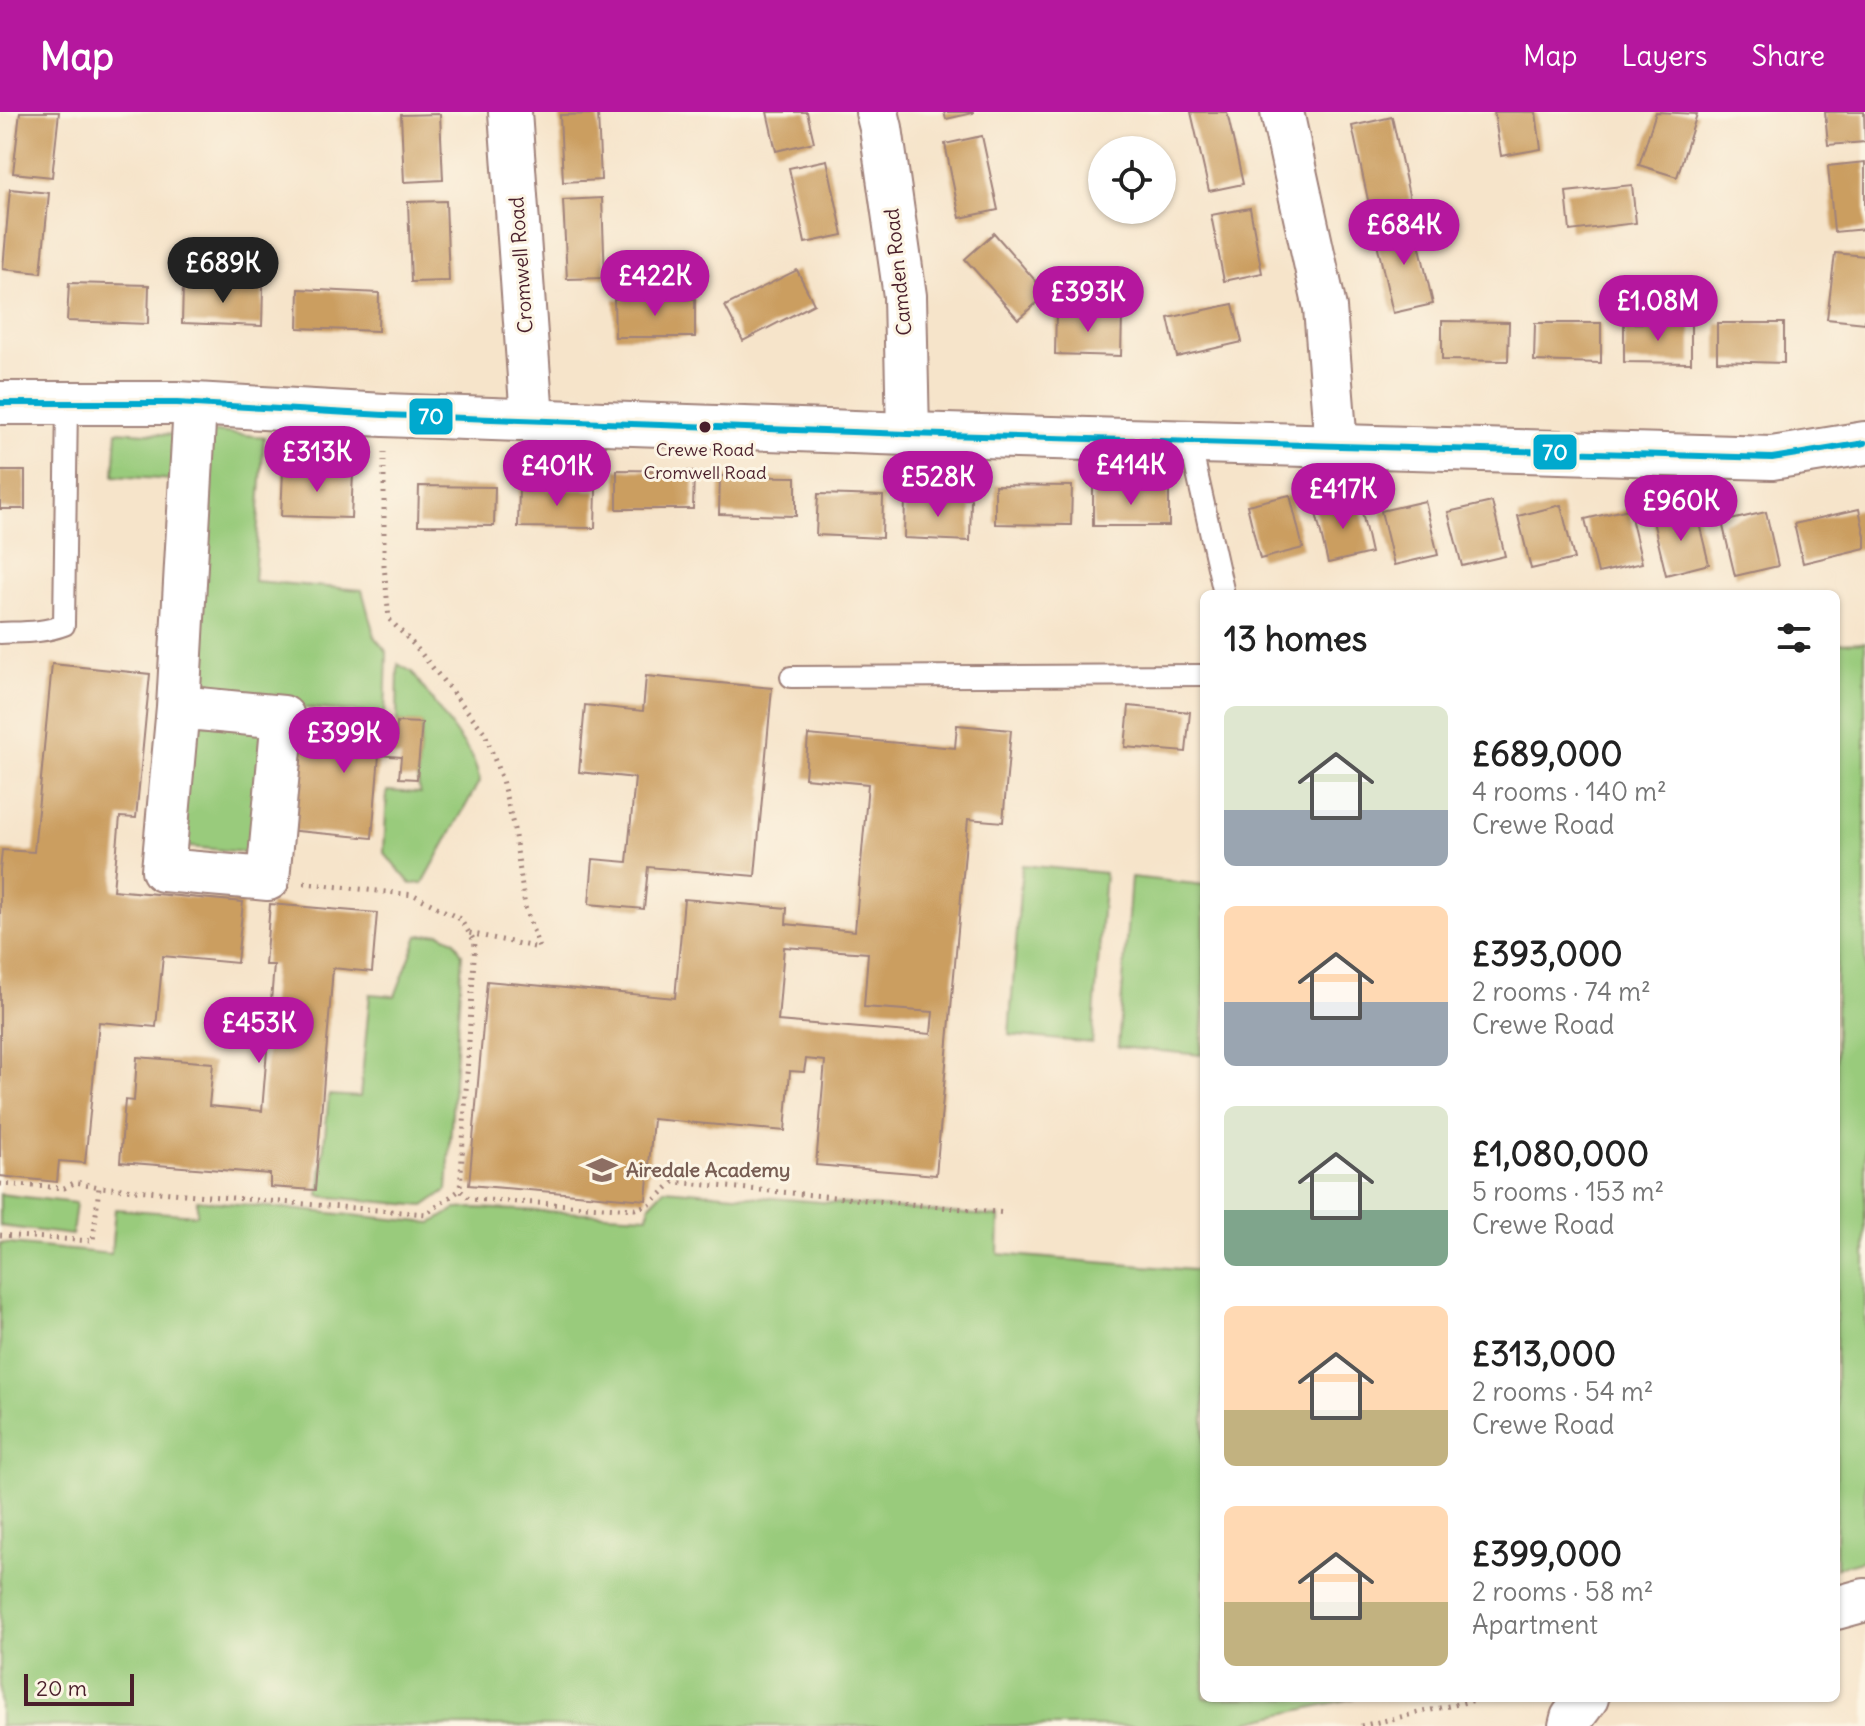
<!DOCTYPE html>
<meta charset="utf-8">
<style>
:root{--surface:#fff;--page:#f2f2f2;--text:#222;--muted:#767676;--accent:#b5179e}
body{margin:0;font-family:Delius,sans-serif;background:var(--page);color:var(--text);height:100vh;display:flex;flex-direction:column;font-size:30px;white-space:nowrap}
*{box-sizing:border-box;margin:0}
p{font-size:26px;color:var(--muted)}
.icon{flex:none;width:44px;height:44px;fill:none;stroke:currentColor;stroke-width:2;stroke-linecap:round;stroke-linejoin:round}
.map{position:relative;flex:1;overflow:hidden}
.panel{position:absolute;left:1200px;top:478px;width:640px;height:1112px;display:flex;flex-direction:column;background:var(--surface);border-radius:12px;box-shadow:0 2px 6px #0004}
.panel>*{flex:none}
.controls{position:absolute;left:1088px;top:24px;display:grid;gap:16px}
.controls a{display:grid;place-items:center;width:88px;height:88px;border-radius:50%;background:var(--surface);box-shadow:0 2px 6px #0004;font-size:40px}
.scale{position:absolute;left:24px;bottom:20px;width:110px;box-sizing:border-box;padding-left:8px;border:4px solid #4a1f2b;border-top:0;font-size:22px;line-height:28px;white-space:nowrap;color:#4a1f2b;-webkit-text-stroke:6px #fcf5e5;paint-order:stroke}
.price{position:absolute;translate:-50% -68px;padding:0 18px;border-radius:28px;background:var(--accent);color:#fff;font-size:26px;line-height:52px;filter:drop-shadow(0 2px 4px #0008)}
.price::after{content:'';position:absolute;left:50%;top:48px;width:24px;height:18px;margin-left:-12px;background:inherit;clip-path:polygon(0 0,100% 0,50% 100%)}
.price.current{background:#222;color:#fff}
ul{padding:0;list-style:none}
li{display:flex;align-items:center;gap:24px;height:200px;padding:0 24px}
li span{display:grid;place-items:center;flex:none;width:224px;height:160px;border-radius:12px;color:#555}
li>.icon{margin-inline-start:auto}
span .icon{width:96px;height:96px;fill:#fffc;stroke-width:1}
li b{font-size:34px}
h2{display:flex;justify-content:space-between;align-items:center;height:96px;padding:0 24px;font-size:34px}
header{display:flex;align-items:center;gap:48px;box-sizing:border-box;height:112px;padding:0 40px;background:var(--accent);color:#fff}
header strong{font-size:38px}
nav{display:flex;gap:44px;margin-inline-start:auto;font-size:28px}
.map>svg:first-child{display:block}
</style>
<header>
<strong>Map</strong>
<nav><a>Map</a><a>Layers</a><a>Share</a></nav>
</header>
<div class="map">
<svg width="1865" height="1614" viewBox="0 0 1865 1614">
<rect width="100%" height="100%" fill="#fcf5e5"/>
<filter id="ink" filterUnits="userSpaceOnUse"><feTurbulence type="fractalNoise" baseFrequency=".0125" numOctaves="2"/><feDisplacementMap in="SourceGraphic" scale="16" xChannelSelector="R" yChannelSelector="G"/><feConvolveMatrix kernelMatrix="1 2 1 2 8 2 1 2 1" color-interpolation-filters="sRGB"/></filter>
<filter id="wash" filterUnits="userSpaceOnUse"><feTurbulence type="fractalNoise" baseFrequency=".006" numOctaves="4" result="noise"/><feDisplacementMap in="SourceGraphic" scale="32" xChannelSelector="R" yChannelSelector="G"/><feGaussianBlur stdDeviation="1.8" result="paint"/><feColorMatrix in="noise" values="0 0 0 0 0 0 0 0 0 0 0 0 0 0 0 0 0 1.4 0 .05"/><feComposite in="paint" operator="in"/></filter>
<g filter="url(#wash)">
<rect width="100%" height="100%" fill="#f6e4ca"/>
<g fill="#99cb7b" stroke="#727553" stroke-width="2">
<polygon points="117,319 176,323 174,368 114,364"/>
<polygon points="209,319 264,325 254,469 362,478 375,526 387,540 385,602 216,589 194,562"/>
<polygon points="1865,530 1865,1448 1836,1456 1836,531"/>
<polygon points="398,552 412,560 472,644 480,668 423,771 411,772 384,741 387,679 420,681 417,667 422,612 397,610"/>
<polygon points="191,610 266,617 254,741 180,734"/>
<polygon points="1022,753 1105,761 1092,931 1009,923"/>
<polygon points="1131,765 1204,773 1204,903 1201,943 1118,935"/>
<polygon points="439,821 454,828 462,842 447,1078 424,1094 319,1084 329,983 360,985 370,882 395,884 418,824"/>
<polygon points="664,1077 999,1105 998,1142 1204,1159 1204,1586 1354,1586 1229,1614 0,1614 0,1131 111,1142 115,1097 197,1103 197,1088 432,1111 456,1097 475,1096 648,1104 650,1092"/>
<polygon points="0,1082 76,1091 72,1123 0,1114"/>
</g>
<g id="blocks">
<g fill="#cb9e60" fill-rule="evenodd">
<polygon points="20,0 59,0 52,65 13,61"/>
<polygon points="767,0 807,0 814,30 776,39"/>
<polygon points="944,0 973,0 973,1 946,7"/>
<polygon points="1191,0 1227,0 1243,72 1209,79"/>
<polygon points="1494,0 1536,0 1541,37 1501,44"/>
<polygon points="1656,0 1697,2 1677,65 1639,53"/>
<polygon points="1825,0 1864,0 1865,30 1828,33"/>
<polygon points="440,2 443,68 404,70 401,3"/>
<polygon points="598,2 601,68 563,70 560,3"/>
<polygon points="1392,5 1410,88 1370,97 1352,14"/>
<polygon points="982,24 998,98 960,106 945,32"/>
<polygon points="827,48 843,123 805,131 789,56"/>
<polygon points="1865,50 1865,117 1834,120 1828,54"/>
<polygon points="1632,73 1636,111 1570,119 1566,80"/>
<polygon points="10,77 49,81 41,161 3,157"/>
<polygon points="602,86 605,166 567,167 563,88"/>
<polygon points="446,89 449,169 411,170 408,90"/>
<polygon points="1250,96 1262,161 1224,169 1211,103"/>
<polygon points="1414,109 1433,192 1393,201 1374,118"/>
<polygon points="994,121 1047,182 1018,207 965,147"/>
<polygon points="1835,141 1865,144 1865,211 1827,207"/>
<polygon points="797,158 814,192 743,229 725,194"/>
<polygon points="69,171 149,173 148,212 67,209"/>
<polygon points="183,173 263,175 262,214 182,211"/>
<polygon points="299,177 379,181 378,219 298,216"/>
<polygon points="614,187 695,187 695,225 615,225"/>
<polygon points="1233,192 1242,230 1177,245 1168,206"/>
<polygon points="1056,200 1122,202 1121,244 1055,242"/>
<polygon points="1442,209 1509,210 1508,249 1442,248"/>
<polygon points="1535,211 1601,211 1601,251 1534,249"/>
<polygon points="1624,211 1691,212 1691,251 1624,250"/>
<polygon points="1717,211 1784,211 1784,251 1717,249"/>
<polygon points="617,358 694,359 693,397 617,397"/>
<rect x="0" y="359" width="25" height="38"/>
<polygon points="283,359 353,361 351,406 281,404"/>
<polygon points="720,364 796,365 796,404 719,402"/>
<polygon points="995,373 1072,374 1071,413 995,412"/>
<polygon points="419,374 495,375 494,414 418,413"/>
<polygon points="1093,375 1169,376 1169,414 1093,414"/>
<polygon points="519,377 596,378 595,416 518,415"/>
<polygon points="818,382 883,384 882,426 816,423"/>
<polygon points="1290,383 1303,436 1260,447 1247,393"/>
<polygon points="905,385 971,387 970,429 904,426"/>
<polygon points="1359,387 1371,441 1328,451 1315,397"/>
<polygon points="1425,389 1438,443 1394,453 1381,399"/>
<polygon points="1492,390 1505,444 1462,454 1448,400"/>
<polygon points="1561,393 1574,447 1531,457 1518,404"/>
<polygon points="1629,397 1642,451 1598,461 1585,407"/>
<polygon points="1859,397 1865,424 1865,436 1803,451 1794,412"/>
<polygon points="1696,399 1709,452 1666,463 1653,409"/>
<polygon points="1766,400 1778,454 1735,464 1722,410"/>
<polygon points="52,552 150,562 136,706 120,705 113,778 243,790 237,851 163,844 156,915 99,910 85,1051 59,1049 57,1070 0,1064 0,759 2,738 34,740"/>
<polygon points="646,564 772,576 755,764 648,755 644,797 589,792 593,747 627,750 635,666 579,660 585,593 643,599"/>
<polygon points="1129,594 1190,600 1186,640 1125,635"/>
<polygon points="295,610 388,618 387,629 396,630 397,610 422,611 417,667 399,666 401,645 379,643 372,726 286,718"/>
<path d="M957,613L1011,618L1003,710L968,707L936,1063L816,1053L825,949L806,947L804,960L790,959L785,1019L653,1007L646,1088L469,1073L487,869L675,886L684,787L787,796L786,812L855,819L868,672L805,666L808,623L955,636ZM784,835L868,841L864,895L933,900L931,922L778,909Z"/>
<polygon points="270,792 377,801 372,860 333,856 315,1078 270,1075 270,1062 120,1050 125,988 134,989 137,945 213,951 209,994 262,999 274,853 265,853"/>
</g>
</g>
</g>
<g filter="url(#ink)">
<use href="#blocks" fill-opacity="0" stroke="#a0827a" stroke-width="2"/>
<g fill="none" stroke-linecap="round" stroke-linejoin="round">
<g stroke="#a0827a" stroke-width="24">
<g id="lane">
<polyline points="1190,330 1224,482"/>
<path d="M0,521C22,520 43,521 64,513L67,291"/>
<polyline points="791,565 1204,563"/>
</g>
</g>
<g stroke="#a0827a" stroke-width="46">
<g id="street">
<polyline points="510,0 532,307"/>
<polyline points="877,0 881,16 905,184 908,322"/>
<polyline points="1282,0 1325,196 1336,333"/>
<polyline points="0,291 177,291 384,303 908,322 1772,346 1865,331"/>
<polyline points="178,595 283,605 268,767 163,758 178,595 195,293"/>
<polyline points="1836,1496 1865,1488"/>
<polyline points="1570,1614 1572,1606 1587,1586"/>
</g>
</g>
<g stroke="#a0827a" stroke-width="5" stroke-dasharray="2 6" stroke-linecap="butt">
<polyline points="384,340 384,453 389,507 416,535 485,621 502,668 514,717 525,795 539,836 469,821"/>
<polyline points="304,771 414,783 460,807 475,830 460,1078 470,1087 635,1097 650,1092 674,1070 1006,1101"/>
<polyline points="0,1072 64,1076 76,1070 99,1075"/>
<polyline points="0,1123 93,1129 99,1075 426,1102 460,1078"/>
<polyline points="1361,1614 1484,1586"/>
</g>
<use href="#lane" stroke="#fff" stroke-width="20"/>
<use href="#street" stroke="#fff" stroke-width="42"/>
<g stroke="#fcf5e5" stroke-width="12">
<polyline id="bus-1" points="0,291 177,291 384,303 908,322 1772,346 1865,331"/>
</g>
<use href="#bus-1" stroke="#00a9ce" stroke-width="6"/>
</g>
</g>
<defs>
<g id="school-bare" transform="scale(2.4)"><path d="M0-5L7-2L0 1L-7-2ZM-4 1L0 2.5L4 1V4Q0 6-4 4Z" fill="#8d6e63" stroke="#fcf5e5" stroke-width="2.5" paint-order="stroke"/></g>
</defs>
<g fill-rule="evenodd">
<use href="#school-bare" x="602" y="1058"/>
</g>
<circle fill="#4a1f2b" stroke="#fcf5e5" stroke-width="3" cx="705" cy="315" r="7"/>
<g text-anchor="middle" stroke-width="6" stroke-linejoin="round" paint-order="stroke">
<g font-size="18" fill="#4a1f2b" stroke="#fcf5e5">
<text x="705" y="344">Crewe Road<tspan x="705" dy="23">Cromwell Road</tspan></text>
</g>
<g font-size="20" fill="#4a1f2b" stroke="#fcf5e5">
<text transform="translate(521 153) rotate(-94)" y="7">Cromwell Road</text>
<text transform="translate(898 160) rotate(-96)" y="7">Camden Road</text>
</g>
<g font-size="20" font-weight="bold" fill="#785e54" stroke="#fcf5e5" text-anchor="start">
<text x="626" y="1065">Airedale Academy</text>
</g>
</g>
<g stroke="#fcf5e5" stroke-width="3">
<rect x="408" y="285" width="46" height="39" rx="8" fill="#00a9ce"/>
<rect x="1532" y="321" width="46" height="38" rx="8" fill="#00a9ce"/>
</g>
<g font-size="22" text-anchor="middle" font-weight="bold" fill="#fff">
<text x="431" y="312">70</text>
<text x="1555" y="348">70</text>
</g>
</svg>
<div class="controls">
<a><svg class="icon" aria-label="locate" viewBox="0 0 24 24"><circle cx="12" cy="12" r="6"/><path d="M12 2v4M12 18v4M2 12h4M18 12h4"/></svg></a>
</div>
<div class="scale">20 m</div>
<b class="price" style="left:1404px;top:155px">£684K</b>
<b class="price current" style="left:223px;top:193px">£689K</b>
<b class="price" style="left:655px;top:206px">£422K</b>
<b class="price" style="left:1088px;top:222px">£393K</b>
<b class="price" style="left:1658px;top:231px">£1.08M</b>
<b class="price" style="left:317px;top:382px">£313K</b>
<b class="price" style="left:1131px;top:395px">£414K</b>
<b class="price" style="left:557px;top:396px">£401K</b>
<b class="price" style="left:938px;top:407px">£528K</b>
<b class="price" style="left:1343px;top:419px">£417K</b>
<b class="price" style="left:1681px;top:431px">£960K</b>
<b class="price" style="left:344px;top:663px">£399K</b>
<b class="price" style="left:259px;top:953px">£453K</b>
<section class="panel">
<h2>13 homes<svg class="icon" aria-label="filters" viewBox="0 0 24 24"><path d="M4 7h16M4 17h16"/><circle cx="9" cy="7" r="2"/><circle cx="15" cy="17" r="2"/></svg></h2>
<ul>
<li><span style="background:linear-gradient(#dfe7d0 65%,#9aa5b1 0)"><svg class="icon" aria-label="home" viewBox="0 0 24 24"><path d="M3 11l9-7 9 7M6 9v11h12V9"/></svg></span><div><b>£689,000</b><p>4 rooms · 140 m²</p><p>Crewe Road</p></div></li>
<li><span style="background:linear-gradient(#ffd9b3 60%,#9aa5b1 0)"><svg class="icon" aria-label="home" viewBox="0 0 24 24"><path d="M3 11l9-7 9 7M6 9v11h12V9"/></svg></span><div><b>£393,000</b><p>2 rooms · 74 m²</p><p>Crewe Road</p></div></li>
<li><span style="background:linear-gradient(#dfe7d0 65%,#7fa58c 0)"><svg class="icon" aria-label="home" viewBox="0 0 24 24"><path d="M3 11l9-7 9 7M6 9v11h12V9"/></svg></span><div><b>£1,080,000</b><p>5 rooms · 153 m²</p><p>Crewe Road</p></div></li>
<li><span style="background:linear-gradient(#ffd9b3 65%,#c2b280 0)"><svg class="icon" aria-label="home" viewBox="0 0 24 24"><path d="M3 11l9-7 9 7M6 9v11h12V9"/></svg></span><div><b>£313,000</b><p>2 rooms · 54 m²</p><p>Crewe Road</p></div></li>
<li><span style="background:linear-gradient(#ffd9b3 60%,#c2b280 0)"><svg class="icon" aria-label="home" viewBox="0 0 24 24"><path d="M3 11l9-7 9 7M6 9v11h12V9"/></svg></span><div><b>£399,000</b><p>2 rooms · 58 m²</p><p>Apartment</p></div></li>
</ul>
</section>
</div>
